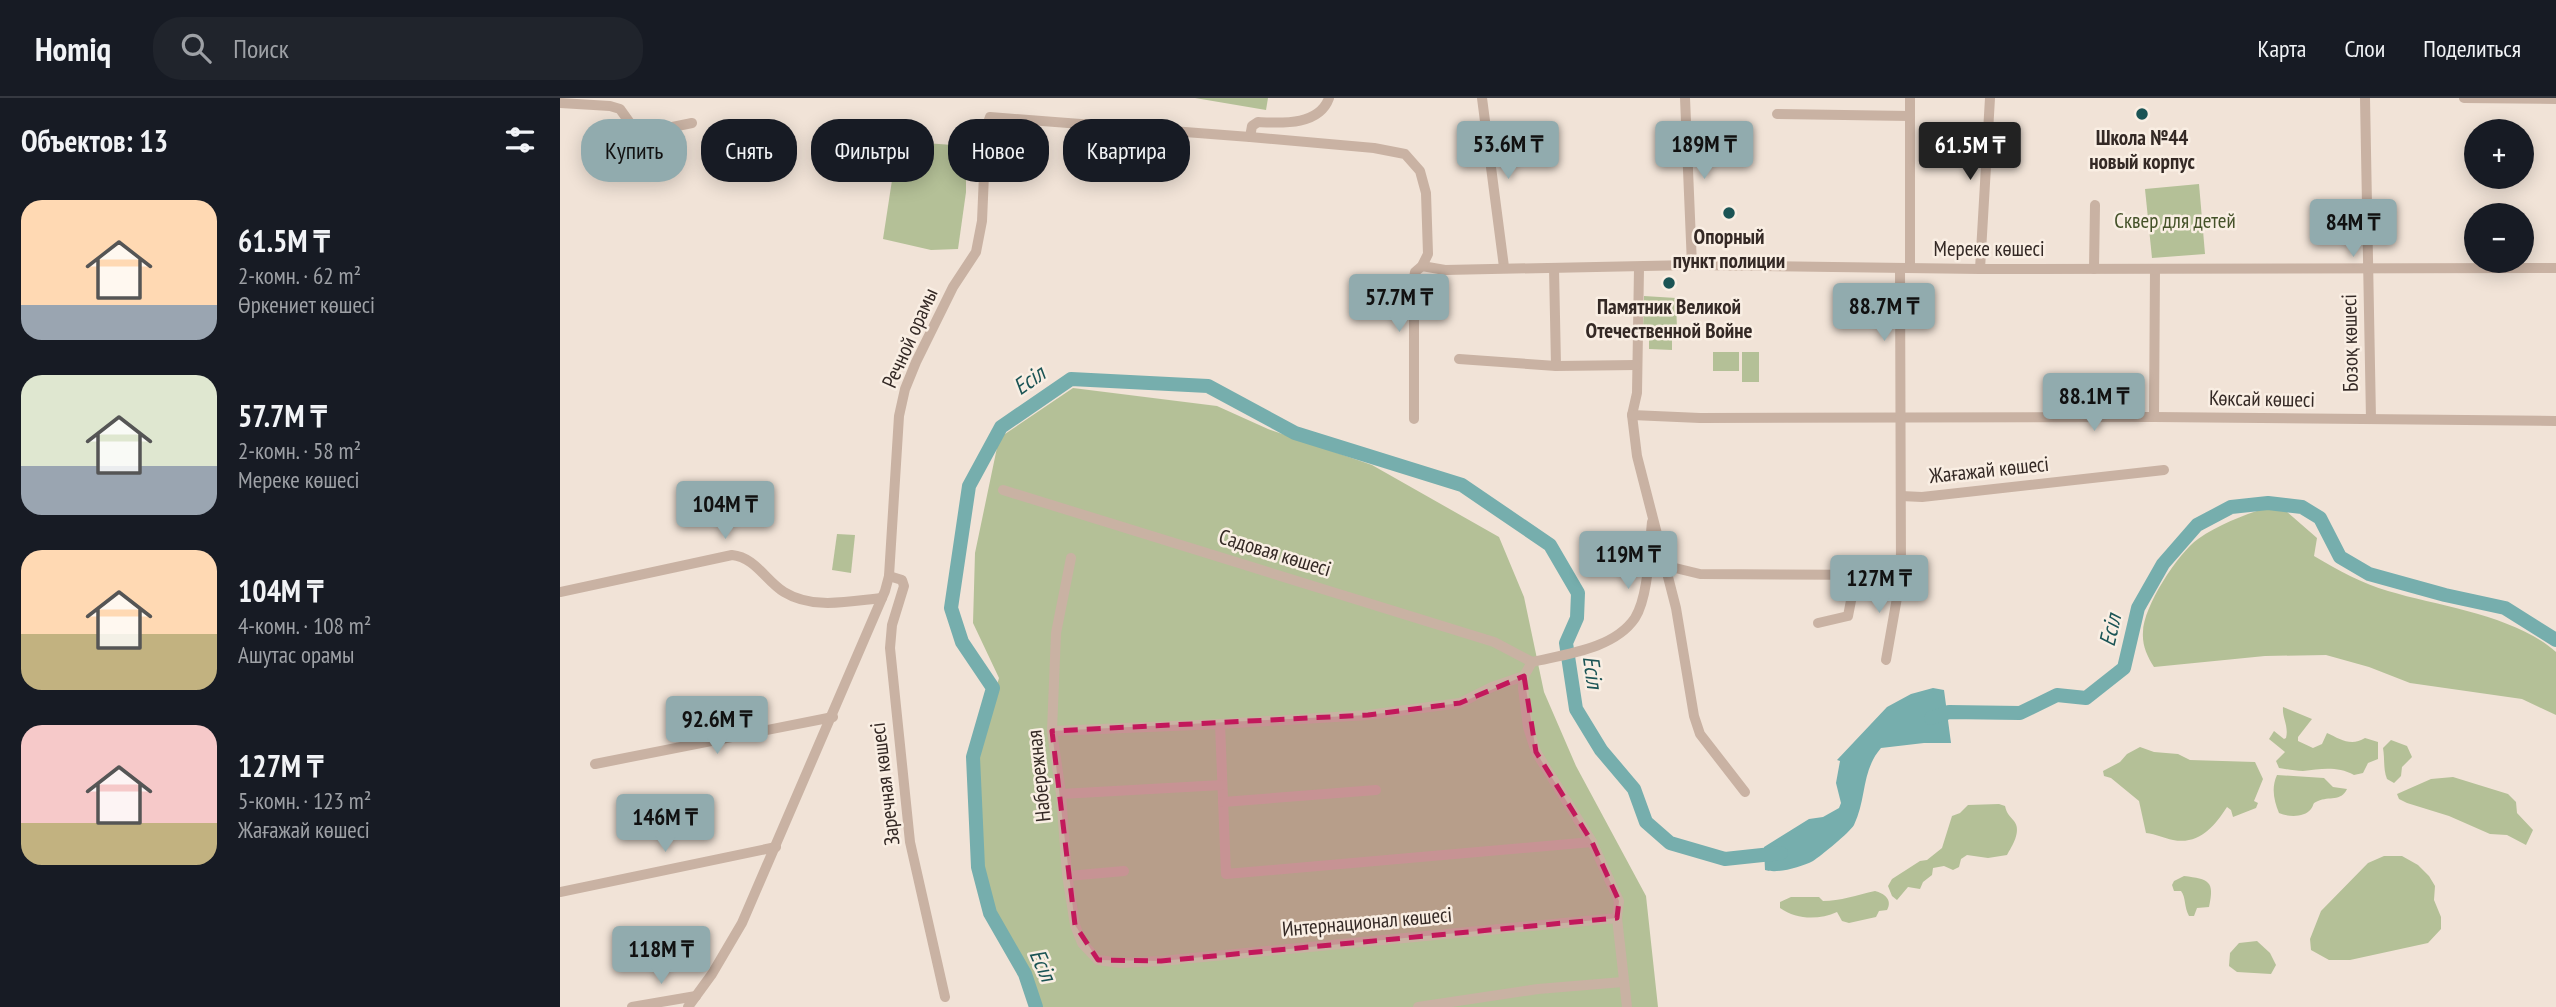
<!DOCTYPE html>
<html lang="ru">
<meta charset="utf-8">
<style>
:root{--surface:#171b24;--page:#20242c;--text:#f1f3f6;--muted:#9ea1a6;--line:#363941;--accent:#91abae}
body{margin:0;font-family:"PT Sans Narrow",sans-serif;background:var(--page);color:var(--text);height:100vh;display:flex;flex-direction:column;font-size:26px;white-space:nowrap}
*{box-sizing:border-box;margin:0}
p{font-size:23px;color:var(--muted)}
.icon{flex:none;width:38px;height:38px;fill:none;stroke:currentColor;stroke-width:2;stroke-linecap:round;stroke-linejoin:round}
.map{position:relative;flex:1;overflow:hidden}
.sheet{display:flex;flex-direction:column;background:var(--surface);width:560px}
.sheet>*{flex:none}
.guide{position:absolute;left:21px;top:21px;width:665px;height:63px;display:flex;gap:14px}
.controls{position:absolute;left:1904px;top:21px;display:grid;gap:14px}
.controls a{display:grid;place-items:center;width:70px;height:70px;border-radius:50%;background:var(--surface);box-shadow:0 4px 18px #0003;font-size:35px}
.price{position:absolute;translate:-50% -60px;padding:0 16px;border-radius:7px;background:var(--accent);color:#111;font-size:23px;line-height:46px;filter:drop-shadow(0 2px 4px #0008)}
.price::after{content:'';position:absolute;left:50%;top:42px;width:21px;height:16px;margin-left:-10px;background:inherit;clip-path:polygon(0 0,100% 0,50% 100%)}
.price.on{background:#222;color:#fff}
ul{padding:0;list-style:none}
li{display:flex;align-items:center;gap:21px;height:175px;padding:0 21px}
li span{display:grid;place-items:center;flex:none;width:196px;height:140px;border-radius:21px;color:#555}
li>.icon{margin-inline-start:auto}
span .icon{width:84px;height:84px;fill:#fffc;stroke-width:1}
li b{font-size:30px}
h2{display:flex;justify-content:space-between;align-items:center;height:84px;padding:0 21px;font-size:30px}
.chip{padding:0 24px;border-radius:28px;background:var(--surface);box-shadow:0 4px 18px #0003;font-size:24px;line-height:63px}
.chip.on{background:var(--accent);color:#111}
header{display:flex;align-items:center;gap:42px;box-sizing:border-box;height:98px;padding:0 35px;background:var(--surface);border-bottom:2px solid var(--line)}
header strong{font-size:33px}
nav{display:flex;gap:38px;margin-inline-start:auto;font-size:24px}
.search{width:490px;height:63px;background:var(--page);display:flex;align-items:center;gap:18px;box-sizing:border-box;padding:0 24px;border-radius:28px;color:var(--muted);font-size:26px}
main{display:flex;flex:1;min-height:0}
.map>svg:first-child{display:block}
</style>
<header>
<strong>Homiq</strong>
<div class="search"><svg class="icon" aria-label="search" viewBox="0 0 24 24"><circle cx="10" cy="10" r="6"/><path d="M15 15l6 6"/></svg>Поиск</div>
<nav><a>Карта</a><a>Слои</a><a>Поделиться</a></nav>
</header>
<main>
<section class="sheet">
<h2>Объектов: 13<svg class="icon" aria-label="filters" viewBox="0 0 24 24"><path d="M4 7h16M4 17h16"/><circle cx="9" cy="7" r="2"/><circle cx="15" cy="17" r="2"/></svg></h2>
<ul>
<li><span style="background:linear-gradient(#ffd9b3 75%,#9aa5b1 0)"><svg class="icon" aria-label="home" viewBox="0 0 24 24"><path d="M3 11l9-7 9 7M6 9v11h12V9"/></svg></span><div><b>61.5M ₸</b><p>2-комн. · 62 m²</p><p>Өркениет көшесі</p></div></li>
<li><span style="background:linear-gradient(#dfe7d0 65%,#9aa5b1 0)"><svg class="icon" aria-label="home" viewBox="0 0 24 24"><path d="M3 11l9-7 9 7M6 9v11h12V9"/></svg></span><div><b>57.7M ₸</b><p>2-комн. · 58 m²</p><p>Мереке көшесі</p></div></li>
<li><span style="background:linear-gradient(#ffd9b3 60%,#c2b280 0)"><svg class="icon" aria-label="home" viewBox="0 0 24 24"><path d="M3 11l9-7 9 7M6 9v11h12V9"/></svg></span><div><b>104M ₸</b><p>4-комн. · 108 m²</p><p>Ашутас орамы</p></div></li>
<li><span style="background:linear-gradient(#f6c9c9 70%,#c2b280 0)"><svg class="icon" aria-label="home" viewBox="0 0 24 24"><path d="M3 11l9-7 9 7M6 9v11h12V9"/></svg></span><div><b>127M ₸</b><p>5-комн. · 123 m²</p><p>Жағажай көшесі</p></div></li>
</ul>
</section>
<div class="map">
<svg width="1996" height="909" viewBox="0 0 1996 909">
<rect width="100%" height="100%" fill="#f1e3d7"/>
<g fill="#b4c097">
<polygon points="635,0 708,0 706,12"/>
<polygon points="338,43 406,48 406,94 398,151 371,152 323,141"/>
<polygon points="1639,86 1645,156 1592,160 1585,91"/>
<polygon points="1084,198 1116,200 1117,233 1083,232"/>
<polygon points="1089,235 1112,235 1112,252 1089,251"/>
<rect x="1153" y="254" width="26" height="19"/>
<rect x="1182" y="254" width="17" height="30"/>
<polygon points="513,290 657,308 708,331 812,367 939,439 964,499 984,594 1016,668 1086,798 1098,909 483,909 418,792 415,662 439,580 413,525 415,455 439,340"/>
<path d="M1718,406L1757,440L1754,458C1778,472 1803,486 1828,493C1882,509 1954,517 1996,554V617L1962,601L1850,585L1809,569L1766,557L1705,558L1594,569C1587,558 1582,547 1583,534C1583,509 1618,455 1638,441C1662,424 1690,415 1718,406Z"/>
<polygon points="277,436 295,437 291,475 272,472"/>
<path d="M1723,609L1752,621L1738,639V643L1753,650L1762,646L1767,635C1780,641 1791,649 1805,640L1818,644V661L1808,665L1803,675L1794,677C1777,668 1761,671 1743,673C1735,673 1727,671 1719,670L1716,663L1725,654L1709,641L1714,633L1724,641L1726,640C1729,628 1722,620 1723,609Z"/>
<path d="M1831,642L1847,648L1852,659L1842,669L1841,678L1834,685L1827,681C1823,671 1825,662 1823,650Z"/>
<path d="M1580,649L1594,654L1618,656L1630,662L1695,664L1703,681L1694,703L1698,705L1696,710L1673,719L1671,712L1667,709C1654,729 1639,747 1613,742C1604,740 1596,736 1586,735L1579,703L1551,680L1544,678L1543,673L1560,664L1567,656Z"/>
<path d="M1717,677L1764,680L1773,689L1787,691C1781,704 1769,698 1758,703C1751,706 1755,706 1751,711C1744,720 1728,719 1719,715C1714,703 1711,690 1717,677Z"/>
<polygon points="1893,679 1948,696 1956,704 1957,715 1973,732 1966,747 1947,737 1930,736 1889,718 1847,705 1839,701 1837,696 1871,681"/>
<path d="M1439,706L1445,708C1447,716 1449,717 1454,723C1462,733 1452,748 1447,757L1428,760L1407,757L1401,761L1399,769L1393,772L1384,768L1373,770L1372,777L1363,784L1360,791L1348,789L1337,802L1332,798L1328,788L1332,781L1360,763L1367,762L1382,750L1392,718L1400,715L1408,707Z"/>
<polygon points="1824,758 1842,758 1858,767 1869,778 1875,788 1874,802 1881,819 1881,831 1868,845 1790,862 1769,862 1751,852 1750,841 1761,813 1808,765"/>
<path d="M1624,778C1649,781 1655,783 1649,809L1637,810L1634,818H1629C1624,809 1626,799 1621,793H1614L1612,787L1614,783Z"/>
<path d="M1315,793C1324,795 1333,802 1327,812L1319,813L1316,819L1289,825L1282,823L1277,814C1259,822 1237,822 1220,810V804L1231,799H1259L1263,803C1280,803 1297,797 1315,793Z"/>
<polygon points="1697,843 1710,855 1716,867 1711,876 1677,874 1669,868 1670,855 1679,845"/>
</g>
<path fill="#76aead" d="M1373,590L1384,592L1391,645H1364L1321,650C1301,673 1307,700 1294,727C1289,735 1262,757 1253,763C1241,769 1218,776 1205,772L1204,749L1249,721L1263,719L1279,710L1281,705L1276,685L1280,663L1277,662L1327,609L1351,596Z"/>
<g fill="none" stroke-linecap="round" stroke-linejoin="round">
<g stroke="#76aead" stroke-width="14">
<polyline points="1371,620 1389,614 1460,615 1497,597 1526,600 1564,570 1578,510 1603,466 1637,427 1671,409 1708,405 1742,409 1760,420 1780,459 1809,476 1885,497 1945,510 1996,542"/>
<polyline points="476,909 465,876 430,815 418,769 413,659 433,590 402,544 391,510 409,388 441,329 511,281 648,288 735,335 902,387 990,447 1018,495 1017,520 1006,545 1016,611 1041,652 1074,691 1086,724 1110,745 1165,761 1221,755"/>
</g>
<g stroke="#c9b2a3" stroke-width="10">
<polyline points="922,0 944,169"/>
<polyline points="1125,0 1132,167"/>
<polyline points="1350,0 1350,170"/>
<polyline points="1805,0 1811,321"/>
<polyline points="1904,0 1996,1"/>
<polyline points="0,5 50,8 60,11 70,25 88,34 132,25"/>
<polyline points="1217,16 1350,18"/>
<path d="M690,39L692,28L698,24C721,25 759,28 769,0"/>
<polyline points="862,168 885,172 1132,167 1420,171 1996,170"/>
<polyline points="994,170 996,268"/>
<polyline points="1079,170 1077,295 1072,317 1077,358 1116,510 1134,618 1140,636 1185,694"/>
<polyline points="1420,171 1430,0"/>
<polyline points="1534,171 1535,107"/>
<polyline points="899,261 996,268 1076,267"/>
<polyline points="1072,317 1140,320 1594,319 1996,323"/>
<polyline points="1594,319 1595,171"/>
<polyline points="443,392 934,544 972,564"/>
<polyline points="1341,398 1362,399 1604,372"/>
<polyline points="511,460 496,535 492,633 501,696 507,776 515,827 522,845 538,862 561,865 601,863 1057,820"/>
<polyline points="1107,468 1140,476 1341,477 1340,170"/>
<polyline points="329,478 342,482 344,488 332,527 330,550 350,744 385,899"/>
<path d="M0,494L172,457C195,459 206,483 224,494C253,512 291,503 322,500"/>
<polyline points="1258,525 1288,518 1296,477"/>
<polyline points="1326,562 1341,477"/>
<polyline points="660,626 666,776 1032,744"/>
<polyline points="492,633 660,626 808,617 900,605 932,589 964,578"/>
<polyline points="35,666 273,619"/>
<polyline points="501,696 662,687"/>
<polyline points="663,704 816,692"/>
<polyline points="508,778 564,773"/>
<polyline points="0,794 216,749"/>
<polyline points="72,909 136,898"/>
<polyline points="128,909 152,876 182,825 325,493 329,478 339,318 345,291 356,264 393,189 416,154 422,123 426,30 430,19 690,39 814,50 845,56 860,73 866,95 868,156 862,168 855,174 854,180 854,321"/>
<polyline points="858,909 978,891 1063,884"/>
<path d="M1067,909L1057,820L1059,803L1032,744L976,654L968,629L963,590L964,578L972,564C1006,556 1054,551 1075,520C1089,497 1089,451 1092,424"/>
</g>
</g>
<path fill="#c2185b" fill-opacity="0.2" stroke="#c2185b" stroke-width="5" stroke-dasharray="14 9" stroke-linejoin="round" d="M964,578L976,654L1032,744L1059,803L1057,820L601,863L538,862L515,827L492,633L808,617L900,605Z"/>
<g fill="#1b5455" stroke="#f9eee3" stroke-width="2.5">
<circle cx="1582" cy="16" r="7"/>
<circle cx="1169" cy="115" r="7"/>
<circle cx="1109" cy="185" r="7"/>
</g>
<g text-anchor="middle" stroke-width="5" stroke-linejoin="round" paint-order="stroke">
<g font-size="21" font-weight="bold" fill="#342925" stroke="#f9eee3">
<text x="1582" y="47">Школа №44<tspan x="1582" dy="24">новый корпус</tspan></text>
<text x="1169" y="146">Опорный<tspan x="1169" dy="24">пункт полиции</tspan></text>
<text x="1109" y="216">Памятник Великой<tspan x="1109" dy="24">Отечественной Войне</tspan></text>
</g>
<g font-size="21" fill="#455229" stroke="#f9eee3">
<text x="1615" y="130">Сквер для детей</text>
</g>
<g font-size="21" fill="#342925" stroke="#f9eee3">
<text x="1429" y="158">Мереке көшесі</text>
<text transform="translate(350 240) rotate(-66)" y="7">Речной орамы</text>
<text transform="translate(1790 245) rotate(-91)" y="7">Бозоқ көшесі</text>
<text transform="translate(1702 301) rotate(1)" y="7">Көксай көшесі</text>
<text transform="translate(1429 372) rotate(-6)" y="7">Жағажай көшесі</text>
<text transform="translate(715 455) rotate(17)" y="7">Садовая көшесі</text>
<text transform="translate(479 678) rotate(-96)" y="7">Набережная</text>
<text transform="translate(325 686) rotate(-97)" y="7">Заречная көшесі</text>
<text transform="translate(807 824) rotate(-5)" y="7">Интернационал көшесі</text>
</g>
<g font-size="23" font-style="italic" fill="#1b5455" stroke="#f9eee3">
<text transform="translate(469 282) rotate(-35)" y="8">Есіл</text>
<text transform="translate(1550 532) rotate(-77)" y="8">Есіл</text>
<text transform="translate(1033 574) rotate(82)" y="8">Есіл</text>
<text transform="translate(483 867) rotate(66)" y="8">Есіл</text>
</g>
</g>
</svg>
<div class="controls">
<a>+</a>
<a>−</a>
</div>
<b class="price" style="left:948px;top:83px">53.6M ₸</b>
<b class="price" style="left:1144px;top:83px">189M ₸</b>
<b class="price on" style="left:1410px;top:84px">61.5M ₸</b>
<b class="price" style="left:1793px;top:161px">84M ₸</b>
<b class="price" style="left:839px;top:236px">57.7M ₸</b>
<b class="price" style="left:1324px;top:245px">88.7M ₸</b>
<b class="price" style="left:1534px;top:335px">88.1M ₸</b>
<b class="price" style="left:165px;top:443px">104M ₸</b>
<b class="price" style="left:1068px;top:493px">119M ₸</b>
<b class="price" style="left:1319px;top:517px">127M ₸</b>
<b class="price" style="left:157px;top:658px">92.6M ₸</b>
<b class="price" style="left:105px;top:756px">146M ₸</b>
<b class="price" style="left:101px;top:888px">118M ₸</b>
<div class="guide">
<a class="chip on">Купить</a>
<a class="chip">Снять</a>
<a class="chip">Фильтры</a>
<a class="chip">Новое</a>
<a class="chip">Квартира</a>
</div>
</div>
</main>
